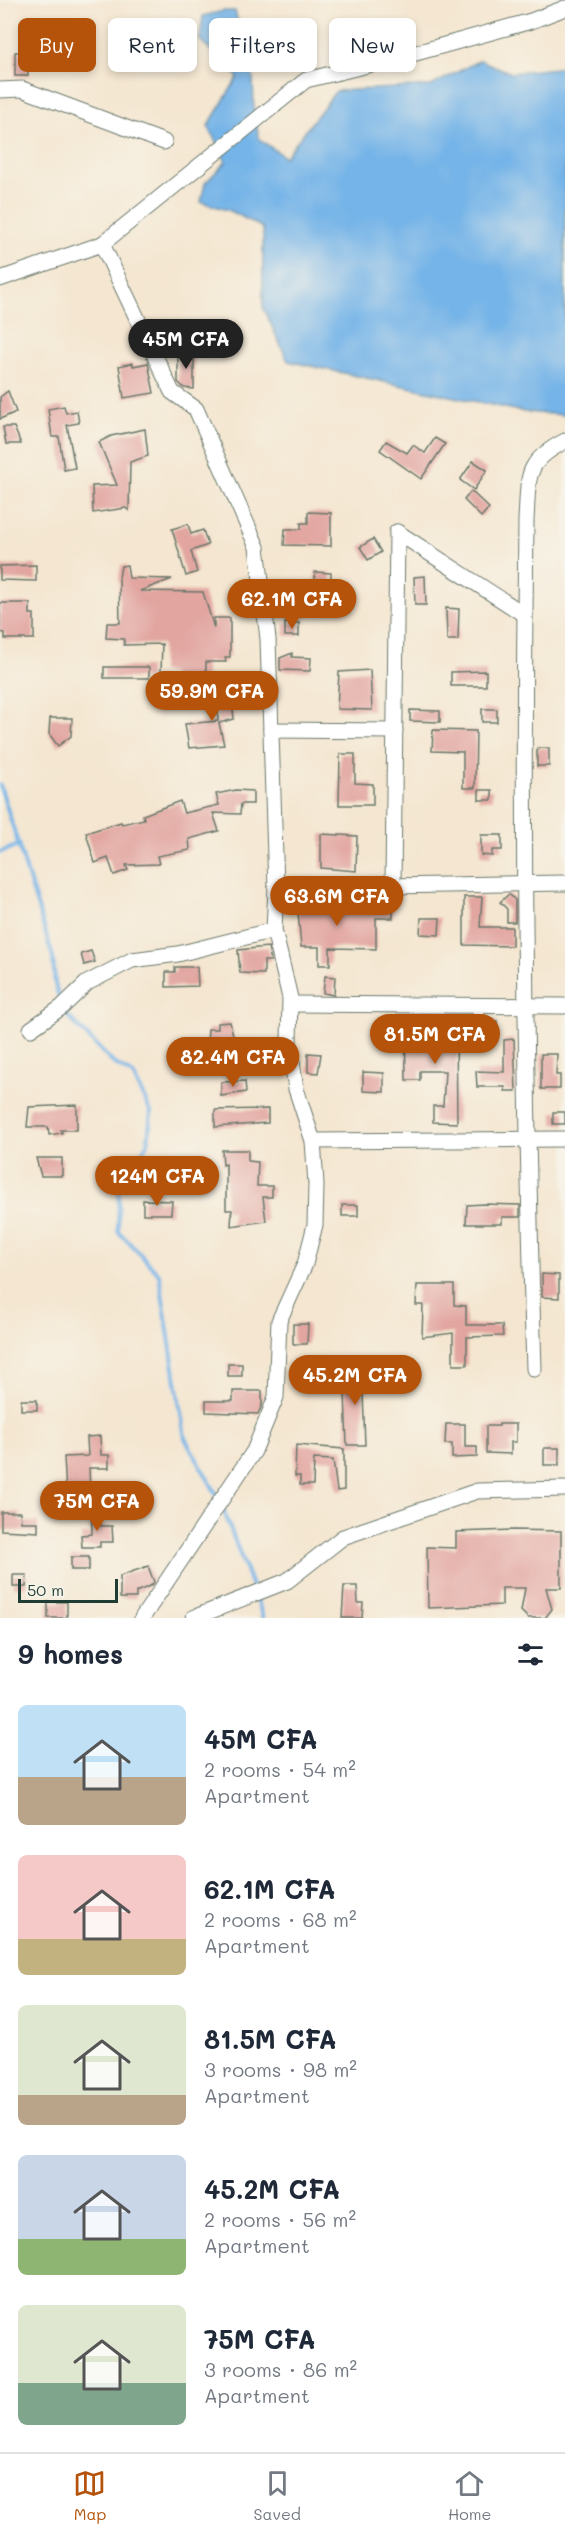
<!DOCTYPE html>
<meta charset="utf-8">
<style>
:root{--surface:#fff;--page:#f6f6f7;--text:#1f2937;--muted:#747a83;--line:#e0e1e3;--accent:#b45309}
body{margin:0;font-family:Mali,sans-serif;background:var(--page);color:var(--text);height:100vh;display:flex;flex-direction:column;font-size:22px;white-space:nowrap}
*{box-sizing:border-box;margin:0}
p{font-size:20px;color:var(--muted)}
.icon{flex:none;width:33px;height:33px;fill:none;stroke:currentColor;stroke-width:2;stroke-linecap:round;stroke-linejoin:round}
.map{position:relative;height:1618px;overflow:hidden}
.sheet{display:flex;flex-direction:column;background:var(--surface);flex:1}
.sheet>*{flex:none}
.hud{position:absolute;left:18px;top:18px;width:530px;height:54px;display:flex;gap:12px}
.scale{position:absolute;left:18px;bottom:15px;width:100px;box-sizing:border-box;padding-left:6px;border:3px solid #1f3d34;border-top:0;font-size:16px;line-height:21px;white-space:nowrap;color:#1f3d34;-webkit-text-stroke:4px #f7f3e8;paint-order:stroke}
.price{position:absolute;translate:-50% -51px;padding:0 14px;border-radius:21px;background:var(--accent);color:#fff;font-size:20px;line-height:39px;filter:drop-shadow(0 2px 3px #0008)}
.price::after{content:'';position:absolute;left:50%;top:36px;width:18px;height:14px;margin-left:-9px;background:inherit;clip-path:polygon(0 0,100% 0,50% 100%)}
.price.current{background:#222;color:#fff}
ul{padding:0;list-style:none}
li{display:flex;align-items:center;gap:18px;height:150px;padding:0 18px}
li span{display:grid;place-items:center;flex:none;width:168px;height:120px;border-radius:9px;color:#555}
li>.icon{margin-inline-start:auto}
span .icon{width:72px;height:72px;fill:#fffc;stroke-width:1}
li b{font-size:26px}
h2{display:flex;justify-content:space-between;align-items:center;height:72px;padding:0 18px;font-size:26px}
.pill{padding:0 21px;border-radius:9px;background:var(--surface);box-shadow:0 3px 9px #0003;font-size:21px;line-height:54px}
.pill.current{background:var(--accent);color:#fff}
.tabs{display:flex;justify-content:space-around;align-items:center;height:84px;border-top:2px solid var(--line);background:var(--surface);font-size:16px;color:var(--muted)}
.tabs a{display:grid;justify-items:center;gap:3px}
.tabs .current{color:var(--accent)}
.map>svg:first-child{display:block}
</style>
<div class="map">
<svg width="565" height="1618" viewBox="0 0 565 1618">
<rect width="100%" height="100%" fill="#f7f3e8"/>
<filter id="ink" filterUnits="userSpaceOnUse"><feTurbulence type="fractalNoise" baseFrequency=".0167" numOctaves="2"/><feDisplacementMap in="SourceGraphic" scale="12" xChannelSelector="R" yChannelSelector="G"/><feConvolveMatrix kernelMatrix="1 2 1 2 8 2 1 2 1" color-interpolation-filters="sRGB"/></filter>
<filter id="wash" filterUnits="userSpaceOnUse"><feTurbulence type="fractalNoise" baseFrequency=".008" numOctaves="4" result="noise"/><feDisplacementMap in="SourceGraphic" scale="24" xChannelSelector="R" yChannelSelector="G"/><feGaussianBlur stdDeviation="1.35" result="paint"/><feColorMatrix in="noise" values="0 0 0 0 0 0 0 0 0 0 0 0 0 0 0 0 0 1.4 0 .05"/><feComposite in="paint" operator="in"/></filter>
<g filter="url(#wash)">
<rect width="100%" height="100%" fill="#f4e6d0"/>
<polygon fill="#74b4e8" stroke="#4a788e" stroke-width="1.5" points="223,11 235,11 253,78 254,108 259,139 285,157 336,91 431,86 480,60 511,73 565,67 565,415 524,412 288,361 263,307 263,228 231,211 201,202 205,183 226,162 208,126 238,77 200,40 203,16"/>
<g fill="none" stroke-linecap="round" stroke-linejoin="round">
<g stroke="#74b4e8" stroke-width="4">
<polyline points="0,785 53,957 55,984 61,1004"/>
<polyline points="0,852 20,845"/>
<polyline points="63,1011 112,1062 133,1075 151,1112 148,1142 119,1191 118,1231 159,1274 185,1438 218,1497"/>
<polyline points="222,1506 253,1589"/>
<polyline points="256,1596 263,1618"/>
</g>
</g>
<g id="blocks">
<g fill="#e2a5a0">
<rect x="15" y="52" width="13" height="24"/>
<polygon points="178,352 194,352 194,389 184,388 178,382"/>
<polygon points="133,363 133,366 148,363 154,393 124,398 119,366"/>
<polygon points="8,391 16,412 0,419 0,397"/>
<polygon points="64,406 66,413 77,411 79,423 67,425 75,468 64,470 59,437 52,437 48,409"/>
<polygon points="3,427 14,427 21,444 6,444"/>
<polygon points="145,429 148,456 130,462 129,511 126,508 93,513 92,486 117,485 99,442 111,436"/>
<polygon points="435,438 445,444 421,479 380,450 386,441 407,453 413,445 425,453"/>
<polygon points="473,461 487,470 474,490 460,480"/>
<polygon points="471,491 489,508 481,517 464,500"/>
<polygon points="308,512 331,513 331,546 284,545 285,529 301,529 301,523 308,523"/>
<polygon points="188,524 191,534 203,530 208,545 191,551 197,572 186,576 172,529"/>
<polygon points="373,539 381,552 368,560 360,547"/>
<polygon points="36,565 36,581 0,580 0,566"/>
<polygon points="127,565 129,578 172,579 140,591 203,592 214,628 214,618 230,618 230,657 225,657 226,662 206,662 206,682 193,681 193,677 172,678 172,673 161,672 162,644 124,645 124,639 106,638 107,623 120,623 119,578 121,566"/>
<polygon points="315,572 331,573 330,599 304,597 304,584 315,584"/>
<polygon points="425,576 426,605 415,605 414,577"/>
<polygon points="0,603 30,603 30,614 34,614 34,639 5,639 5,633 0,632"/>
<polygon points="446,608 459,609 458,640 447,640"/>
<rect x="285" y="623" width="14" height="13"/>
<polygon points="292,653 292,657 311,658 310,671 280,670 280,658"/>
<rect x="104" y="667" width="45" height="11"/>
<polygon points="370,670 372,710 337,709 339,672"/>
<polygon points="486,671 486,686 451,686 451,672"/>
<polygon points="230,685 234,719 219,723 224,745 189,748 185,724 218,721 218,706 211,687"/>
<rect x="482" y="709" width="15" height="13"/>
<polygon points="410,710 440,711 440,722 410,721"/>
<polygon points="50,718 72,718 71,736 58,746 49,734"/>
<polygon points="433,730 476,731 475,788 463,788 463,752 432,751"/>
<rect x="537" y="748" width="12" height="18"/>
<polygon points="340,754 355,754 355,783 373,784 373,805 339,805"/>
<polygon points="236,790 253,791 253,804 241,804 240,814 213,813 219,831 189,839 190,850 157,856 159,864 126,865 128,870 114,875 108,858 95,863 86,833 121,822 122,824 144,819 143,815 180,801 184,813 219,805 216,794"/>
<rect x="479" y="790" width="13" height="10"/>
<polygon points="321,834 357,836 356,871 321,868"/>
<polygon points="481,835 502,835 502,850 492,850 492,856 481,855"/>
<polygon points="509,894 515,900 515,922 507,922 507,909 500,902"/>
<polygon points="464,897 482,897 480,927 512,927 512,946 464,945"/>
<polygon points="297,898 321,898 320,902 331,902 330,909 393,908 393,918 376,918 376,949 330,948 330,965 319,965 319,947 301,947 298,912 291,905"/>
<polygon points="421,918 440,918 439,935 420,934"/>
<polygon points="268,947 271,961 264,961 264,974 240,973 238,950"/>
<polygon points="91,951 95,962 84,965 81,954"/>
<polygon points="175,967 197,967 198,986 166,987 166,972 175,972"/>
<polygon points="325,976 335,977 334,995 323,993"/>
<polygon points="405,1019 418,1019 418,1043 443,1043 443,1023 456,1023 457,1123 433,1122 433,1106 443,1106 445,1071 420,1071 420,1080 406,1080"/>
<polygon points="483,1021 497,1021 497,1038 483,1037"/>
<polygon points="230,1022 237,1052 216,1056 216,1043 207,1043 208,1029 218,1029 218,1023"/>
<polygon points="514,1039 516,1091 505,1091 505,1087 477,1087 476,1071 504,1072 504,1040"/>
<polygon points="308,1053 321,1054 318,1073 308,1072"/>
<polygon points="541,1054 557,1054 556,1075 560,1075 560,1089 541,1089"/>
<polygon points="363,1072 384,1073 384,1092 363,1091"/>
<polygon points="245,1081 246,1092 221,1096 221,1082"/>
<polygon points="77,1105 77,1130 61,1130 62,1133 49,1135 48,1127 27,1127 29,1107"/>
<polygon points="268,1109 268,1123 215,1127 215,1110"/>
<rect x="553" y="1112" width="12" height="12"/>
<polygon points="222,1150 248,1150 248,1161 258,1162 257,1186 272,1186 272,1197 263,1197 266,1221 231,1226 232,1210 226,1210 226,1164 223,1165"/>
<polygon points="36,1158 62,1158 62,1176 41,1176"/>
<polygon points="143,1200 172,1201 171,1214 143,1214"/>
<polygon points="485,1204 520,1205 520,1217 502,1217 502,1224 466,1224 467,1205"/>
<rect x="342" y="1205" width="16" height="11"/>
<polygon points="542,1274 559,1275 559,1298 542,1297"/>
<polygon points="417,1285 454,1285 454,1305 466,1306 466,1325 502,1325 503,1336 467,1337 467,1365 453,1365 453,1333 422,1337 423,1305 416,1305"/>
<polygon points="293,1324 308,1324 307,1344 293,1344"/>
<rect x="228" y="1364" width="14" height="12"/>
<polygon points="362,1366 365,1445 347,1445 344,1367"/>
<polygon points="233,1391 262,1391 262,1405 258,1414 206,1412 206,1401 233,1401"/>
<rect x="21" y="1400" width="16" height="10"/>
<polygon points="446,1424 465,1424 465,1447 477,1447 477,1457 452,1458 452,1444 445,1444"/>
<polygon points="499,1424 516,1424 516,1442 511,1442 511,1454 486,1453 486,1426 499,1426"/>
<polygon points="100,1436 101,1455 109,1455 109,1468 89,1468 90,1492 66,1493 64,1457 88,1456 87,1437"/>
<polygon points="296,1445 344,1449 344,1490 337,1491 333,1460 314,1459 313,1485 300,1485 300,1476 295,1476"/>
<rect x="544" y="1448" width="15" height="17"/>
<polygon points="91,1505 96,1505 101,1526 112,1526 113,1542 100,1542 100,1547 82,1547 81,1535 92,1534"/>
<polygon points="1,1512 20,1512 21,1522 38,1522 38,1532 1,1530"/>
<polygon points="513,1530 561,1531 561,1588 546,1588 552,1609 545,1618 528,1618 521,1611 525,1588 502,1588 502,1605 428,1608 427,1547 456,1548 456,1532"/>
<rect x="71" y="1557" width="18" height="13"/>
<polygon points="148,1566 154,1582 152,1585 136,1592 136,1598 120,1598 120,1576"/>
<polygon points="13,1575 27,1575 26,1587 13,1587"/>
<polygon points="344,1586 357,1586 358,1603 363,1603 362,1618 342,1618"/>
<rect x="48" y="1602" width="19" height="16"/>
</g>
</g>
</g>
<g filter="url(#ink)">
<use href="#blocks" fill-opacity="0" stroke="#6a786b" stroke-width="1.5"/>
<g fill="none" stroke-linecap="round" stroke-linejoin="round">
<g stroke="#6a786b" stroke-width="17">
<g id="minor">
<polyline points="0,90 22,89 164,142"/>
<polyline points="102,244 172,392 196,409 257,547 268,639 276,888 274,930"/>
<polyline points="0,279 102,244 306,80 405,56 531,21 565,8"/>
<polyline points="397,532 525,615"/>
<polyline points="271,730 395,731"/>
<polyline points="393,885 397,532"/>
<polyline points="276,888 565,883"/>
<polyline points="291,1004 565,1006"/>
<polyline points="31,1029 62,1007 87,983 132,960 178,954 274,930 290,998 289,1041 296,1089 313,1141 316,1184 315,1225 305,1264 279,1321 276,1397 254,1451 142,1618"/>
<polyline points="313,1141 565,1139"/>
<path d="M534,1369C525,1086 522,803 526,520C529,477 523,463 565,441"/>
<polyline points="193,1618 287,1581 343,1537 477,1491 565,1489"/>
</g>
</g>
<use href="#minor" stroke="#fff" stroke-width="15"/>
</g>
</g>
</svg>
<div class="scale">50 m</div>
<b class="price current" style="left:186px;top:370px">45M CFA</b>
<b class="price" style="left:292px;top:630px">62.1M CFA</b>
<b class="price" style="left:212px;top:722px">59.9M CFA</b>
<b class="price" style="left:337px;top:927px">63.6M CFA</b>
<b class="price" style="left:435px;top:1065px">81.5M CFA</b>
<b class="price" style="left:233px;top:1088px">82.4M CFA</b>
<b class="price" style="left:157px;top:1207px">124M CFA</b>
<b class="price" style="left:355px;top:1406px">45.2M CFA</b>
<b class="price" style="left:97px;top:1532px">75M CFA</b>
<div class="hud">
<a class="pill current">Buy</a>
<a class="pill">Rent</a>
<a class="pill">Filters</a>
<a class="pill">New</a>
</div>
</div>
<section class="sheet">
<h2>9 homes<svg class="icon" aria-label="filters" viewBox="0 0 24 24"><path d="M4 7h16M4 17h16"/><circle cx="9" cy="7" r="2"/><circle cx="15" cy="17" r="2"/></svg></h2>
<ul>
<li><span style="background:linear-gradient(#bfe0f5 60%,#b9a48a 0)"><svg class="icon" aria-label="home" viewBox="0 0 24 24"><path d="M3 11l9-7 9 7M6 9v11h12V9"/></svg></span><div><b>45M CFA</b><p>2 rooms · 54 m²</p><p>Apartment</p></div></li>
<li><span style="background:linear-gradient(#f6c9c9 70%,#c2b280 0)"><svg class="icon" aria-label="home" viewBox="0 0 24 24"><path d="M3 11l9-7 9 7M6 9v11h12V9"/></svg></span><div><b>62.1M CFA</b><p>2 rooms · 68 m²</p><p>Apartment</p></div></li>
<li><span style="background:linear-gradient(#dfe7d0 75%,#b9a48a 0)"><svg class="icon" aria-label="home" viewBox="0 0 24 24"><path d="M3 11l9-7 9 7M6 9v11h12V9"/></svg></span><div><b>81.5M CFA</b><p>3 rooms · 98 m²</p><p>Apartment</p></div></li>
<li><span style="background:linear-gradient(#c9d6e8 70%,#8fb573 0)"><svg class="icon" aria-label="home" viewBox="0 0 24 24"><path d="M3 11l9-7 9 7M6 9v11h12V9"/></svg></span><div><b>45.2M CFA</b><p>2 rooms · 56 m²</p><p>Apartment</p></div></li>
<li><span style="background:linear-gradient(#dfe7d0 65%,#7fa58c 0)"><svg class="icon" aria-label="home" viewBox="0 0 24 24"><path d="M3 11l9-7 9 7M6 9v11h12V9"/></svg></span><div><b>75M CFA</b><p>3 rooms · 86 m²</p><p>Apartment</p></div></li>
</ul>
</section>
<nav class="tabs">
<a class="current"><svg class="icon" aria-label="map" viewBox="0 0 24 24"><path d="M3 6l6-2 6 2 6-2v14l-6 2-6-2-6 2zM9 4v14M15 6v14"/></svg>Map</a>
<a><svg class="icon" aria-label="saved" viewBox="0 0 24 24"><path d="M7 4h10v16l-5-4-5 4z"/></svg>Saved</a>
<a><svg class="icon" aria-label="home" viewBox="0 0 24 24"><path d="M3 11l9-7 9 7M6 9v11h12V9"/></svg>Home</a>
</nav>
